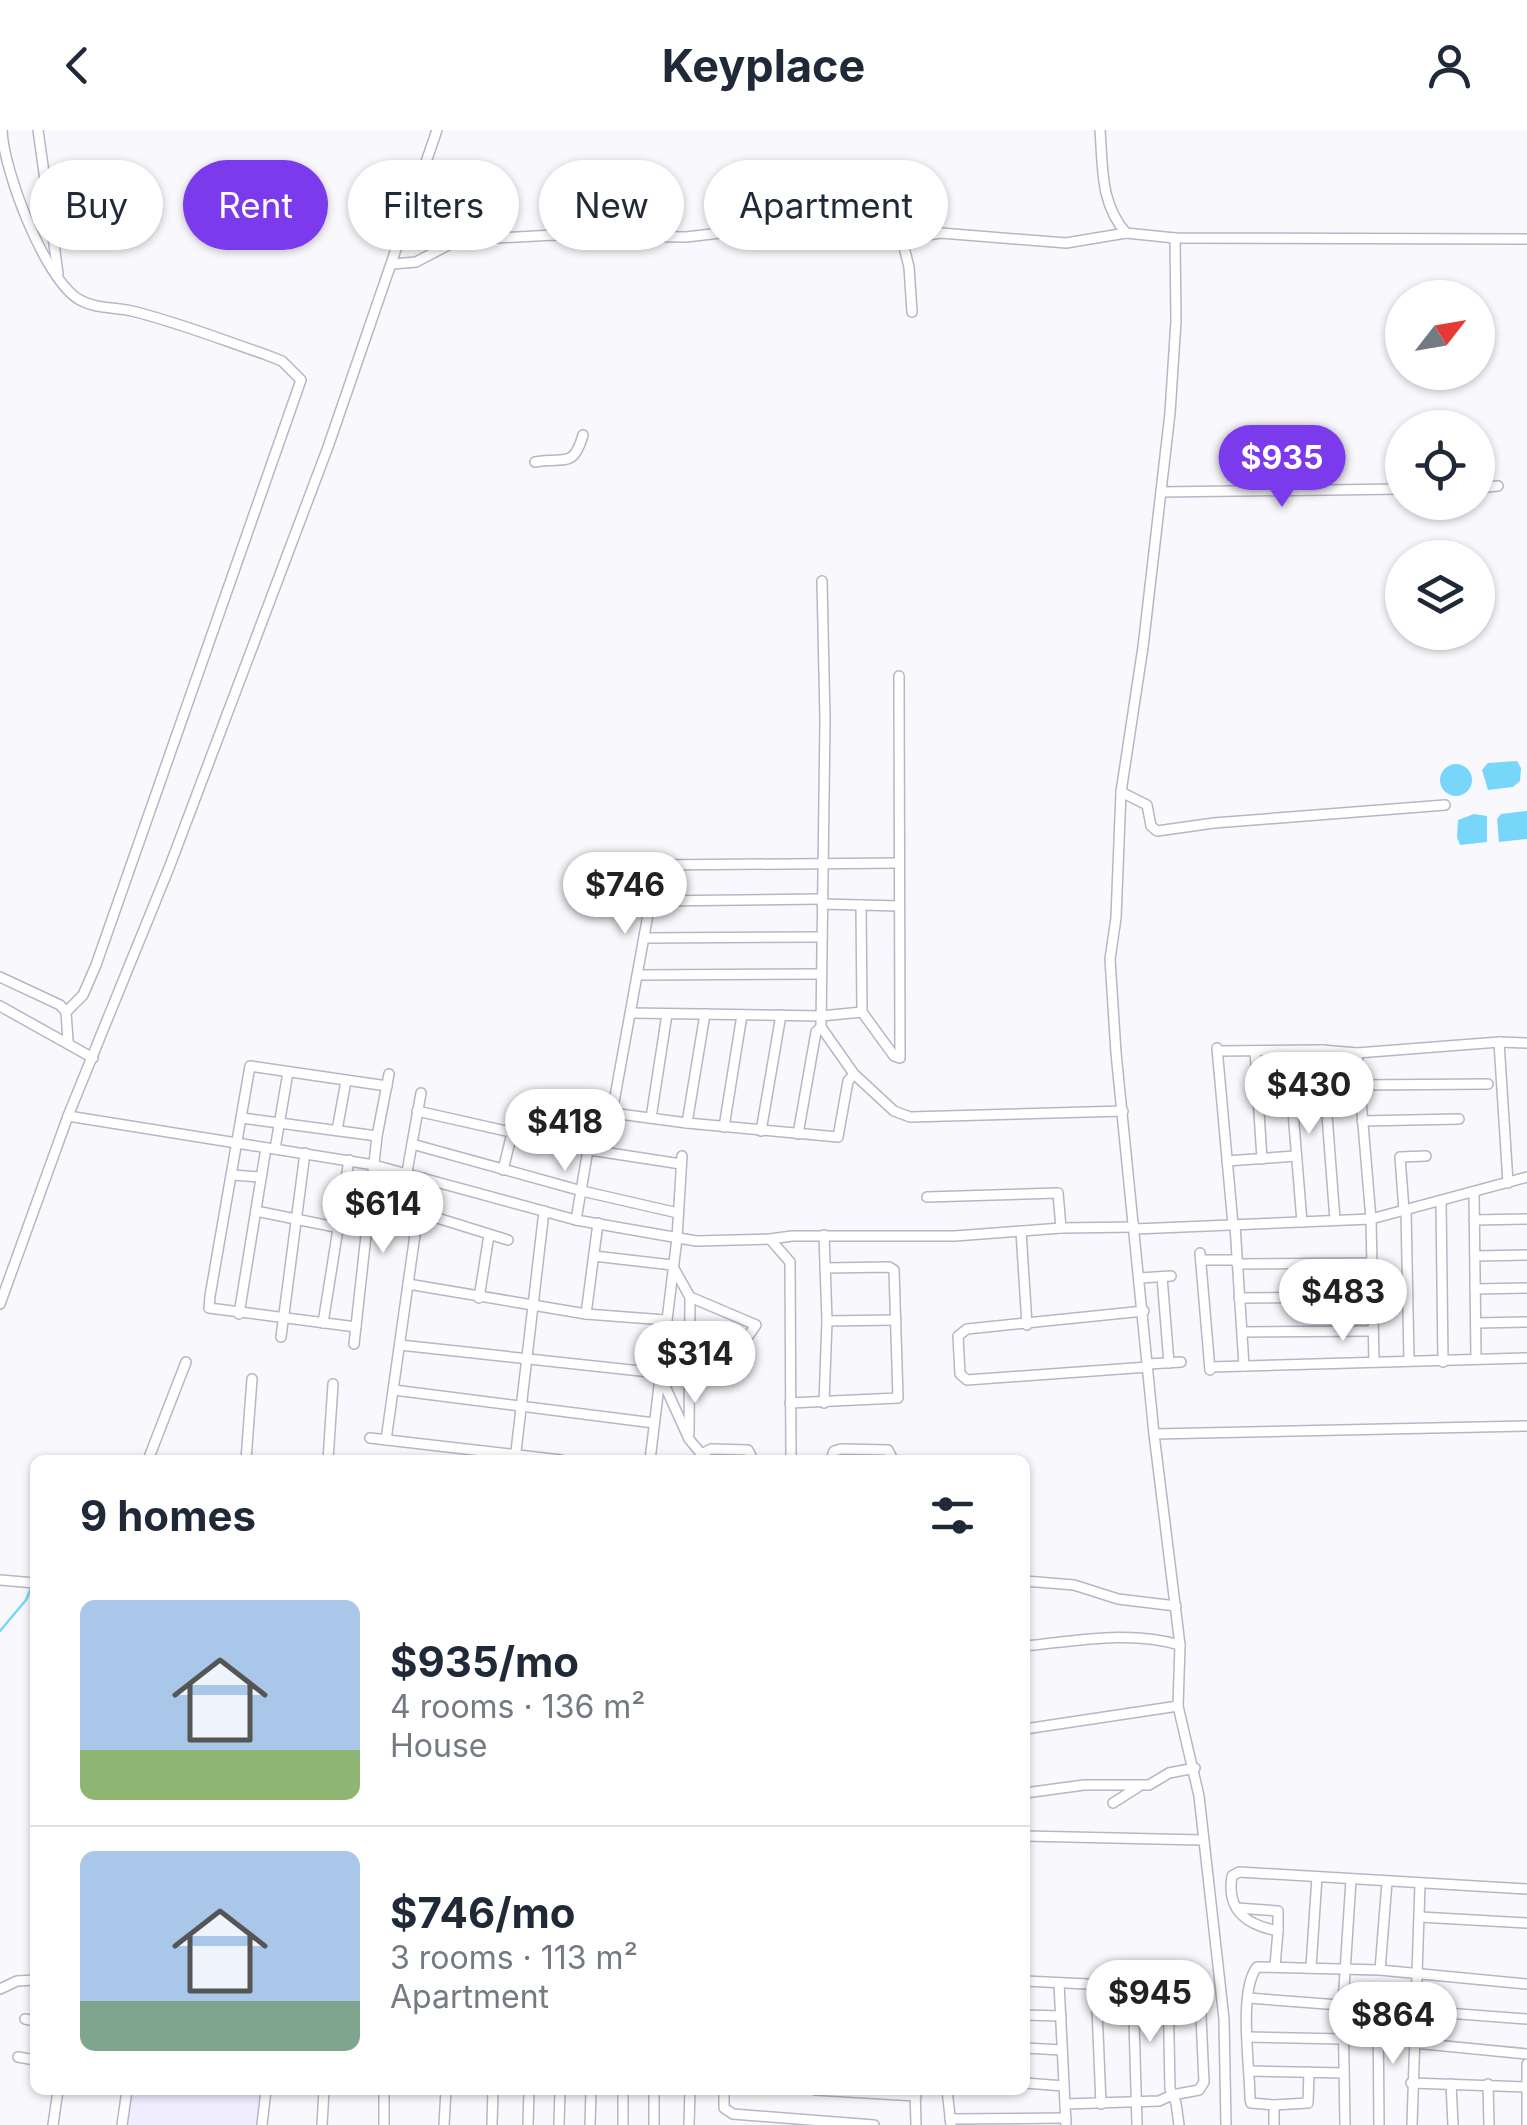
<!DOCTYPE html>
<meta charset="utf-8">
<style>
:root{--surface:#fff;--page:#f2f2f3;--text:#1f2937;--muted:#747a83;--line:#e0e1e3;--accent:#7c3aed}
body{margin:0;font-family:Inter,sans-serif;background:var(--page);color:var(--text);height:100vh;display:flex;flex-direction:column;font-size:38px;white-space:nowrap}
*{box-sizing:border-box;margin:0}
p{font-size:32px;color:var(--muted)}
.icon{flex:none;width:55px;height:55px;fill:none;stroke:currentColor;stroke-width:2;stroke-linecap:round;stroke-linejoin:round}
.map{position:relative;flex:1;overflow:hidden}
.drawer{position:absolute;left:30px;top:1325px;width:1000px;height:640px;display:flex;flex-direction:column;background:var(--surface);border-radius:15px;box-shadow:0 2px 8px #0004}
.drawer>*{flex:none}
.banner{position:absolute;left:30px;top:30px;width:1000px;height:90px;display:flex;gap:20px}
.needle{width:65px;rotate:59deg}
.tools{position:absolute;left:1385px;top:150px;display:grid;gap:20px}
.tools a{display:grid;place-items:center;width:110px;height:110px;border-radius:50%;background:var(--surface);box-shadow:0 2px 8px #0004;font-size:50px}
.price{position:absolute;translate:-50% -85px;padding:0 22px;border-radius:35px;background:#fff;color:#222;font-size:32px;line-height:65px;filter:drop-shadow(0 2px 5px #0008)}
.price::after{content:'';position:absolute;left:50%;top:60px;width:30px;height:22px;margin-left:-15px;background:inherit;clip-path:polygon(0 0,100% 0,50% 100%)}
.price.on{background:var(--accent);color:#fff}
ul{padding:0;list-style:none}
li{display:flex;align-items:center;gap:30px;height:250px;padding:0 50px}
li+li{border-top:2px solid var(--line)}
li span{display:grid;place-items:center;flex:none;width:280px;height:200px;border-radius:15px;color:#555}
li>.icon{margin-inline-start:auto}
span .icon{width:120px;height:120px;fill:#fffc;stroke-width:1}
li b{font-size:42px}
h2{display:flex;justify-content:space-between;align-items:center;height:120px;padding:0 50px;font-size:42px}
.tag{padding:0 35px;border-radius:45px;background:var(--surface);box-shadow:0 2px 8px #0004;font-size:35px;line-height:90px}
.tag.on{background:var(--accent);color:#fff}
header{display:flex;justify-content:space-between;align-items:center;height:130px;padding:0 50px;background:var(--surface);font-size:45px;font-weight:700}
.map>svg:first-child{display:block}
</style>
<header><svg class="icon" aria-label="back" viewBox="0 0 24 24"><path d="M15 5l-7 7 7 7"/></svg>Keyplace<svg class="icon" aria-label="person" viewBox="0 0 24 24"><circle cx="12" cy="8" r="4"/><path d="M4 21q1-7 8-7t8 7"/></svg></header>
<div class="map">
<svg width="1527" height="1995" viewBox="0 0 1527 1995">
<rect width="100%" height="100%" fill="#f9f9fd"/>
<polygon fill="#efedff" points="131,1960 263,1960 260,1995 127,1995"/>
<g fill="#77d6f9">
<polygon points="1517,631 1521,638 1520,651 1513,657 1488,660 1482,640 1488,633"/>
<circle cx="1456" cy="650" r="16"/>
<polygon points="1527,681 1527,709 1499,712 1497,689 1501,684"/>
<polygon points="1474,684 1487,686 1487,712 1460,715 1457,707 1458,690"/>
</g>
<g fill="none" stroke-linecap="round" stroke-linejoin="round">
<polyline stroke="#77d6f9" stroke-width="2.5" points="0,1501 26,1470 32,1456"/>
<g stroke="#b8b5c9" stroke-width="12">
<g id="minor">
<path d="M2,0C3,39 45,151 80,170C96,179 115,177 132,181C177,192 220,209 264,224L282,231L301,250L96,835L83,865L66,882"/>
<polyline points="38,0 58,143"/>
<path d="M1100,0C1103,38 1100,73 1126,103"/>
<polyline points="1175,108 1176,191 1170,283 1143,517 1121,662 1116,788 1110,829 1116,923 1154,1304 1180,1515 1178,1576 1199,1666 1224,1889 1226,1995"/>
<polyline points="902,109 909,137 912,182"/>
<polyline points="393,134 416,132 458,110 554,105 686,107 737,101 902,109 941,103 1066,113 1126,103 1175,108 1527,109"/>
<path d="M535,332C564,326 573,340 583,305"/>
<polyline points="1478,358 1498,356"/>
<polyline points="1161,362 1402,359"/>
<polyline points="822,451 825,590 821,897 854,944 894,981 910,987 1123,981"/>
<polyline points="1121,662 1147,675 1151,696 1157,701 1214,693 1445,675"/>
<polyline points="653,771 822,769"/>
<polyline points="822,774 899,776"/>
<polyline points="861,775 862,882 894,926 900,928 899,546"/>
<polyline points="645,808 822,807"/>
<polyline points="638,845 821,844"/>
<polyline points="0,847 60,875 66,882 68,911"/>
<polyline points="0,876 93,928"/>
<polyline points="631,883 821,886 862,882"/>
<polyline points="1499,912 1508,1053"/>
<polyline points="1217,918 1233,1095"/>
<polyline points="1322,920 1335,1090"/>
<polyline points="1218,921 1322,920 1357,923 1499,912 1527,913"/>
<polyline points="1255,921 1262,1029"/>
<polyline points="1357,923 1371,1089 1374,1232"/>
<polyline points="854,944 848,951 838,1007 687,993 612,983 657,735 899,733"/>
<polyline points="1358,955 1488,954"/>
<polyline points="417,981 590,1020 681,1034"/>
<polyline points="1293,982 1302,1092"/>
<polyline points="68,986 374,1035 576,1090 696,1111 770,1109 792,1106 955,1106 1061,1098 1135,1097"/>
<polyline points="242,988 377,1006"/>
<polyline points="651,988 667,884"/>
<polyline points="1362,991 1459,989"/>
<polyline points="687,993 705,884"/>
<polyline points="724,997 742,885"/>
<polyline points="337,1000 346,951"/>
<polyline points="761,1001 781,885"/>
<polyline points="798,1004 816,902 821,897"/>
<polyline points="412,1014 582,1061 678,1083"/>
<polyline points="275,1019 288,942"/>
<polyline points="1227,1031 1296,1026"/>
<polyline points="503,1040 512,1003"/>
<polyline points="407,1042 421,963"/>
<polyline points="233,1045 261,1047"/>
<polyline points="344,1062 371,1067"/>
<polyline points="1474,1062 1476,1229"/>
<polyline points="927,1067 1058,1063 1061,1098"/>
<polyline points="1441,1071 1443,1232"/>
<polyline points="1404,1080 1400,1027 1426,1026"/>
<polyline points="1406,1080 1409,1231"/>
<polyline points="256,1081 340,1098"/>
<polyline points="418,1082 508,1110"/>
<polyline points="576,1090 591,1002"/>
<polyline points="1474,1090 1527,1089"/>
<polyline points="1235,1095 1244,1236"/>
<polyline points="1135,1099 1371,1089 1527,1047"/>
<polyline points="1021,1101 1027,1195"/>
<polyline points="824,1105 827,1191 824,1273"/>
<polyline points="770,1109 790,1132 791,1330"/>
<polyline points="1200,1123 1210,1240"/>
<polyline points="594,1126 672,1135 690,1167 689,1303"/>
<polyline points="1475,1126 1527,1125"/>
<polyline points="1201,1130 1236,1130"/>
<polyline points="1237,1134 1372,1133"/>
<polyline points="1162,1147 1169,1233"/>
<polyline points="1140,1148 1171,1146"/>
<polyline points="408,1154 586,1184 665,1190"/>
<polyline points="1475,1159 1527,1158"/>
<polyline points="479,1168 489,1105"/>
<polyline points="1239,1168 1373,1167"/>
<polyline points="0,1174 68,986 169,738 328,317 437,0"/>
<polyline points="1144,1181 967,1199 958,1206 960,1244 967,1250 1148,1237"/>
<polyline points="239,1184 266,1018"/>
<polyline points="586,1184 598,1093"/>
<polyline points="827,1191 896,1190"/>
<polyline points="323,1193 349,1030"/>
<polyline points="1476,1193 1527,1192"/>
<polyline points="356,1197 209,1178 210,1166 250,936 387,956"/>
<polyline points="1242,1202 1373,1201"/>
<polyline points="281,1207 305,1023"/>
<polyline points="354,1214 377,1006 389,944"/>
<polyline points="400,1215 659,1243 689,1309 703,1326"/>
<polyline points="689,1227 723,1242 756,1195 690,1167"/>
<polyline points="1148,1234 1181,1232"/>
<polyline points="1210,1237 1527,1228"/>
<polyline points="394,1260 654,1293"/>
<polyline points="790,1273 898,1268 894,1140 889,1137 825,1138"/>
<polyline points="1154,1304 1527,1296"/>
<polyline points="370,1308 561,1330"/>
<polyline points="386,1310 423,1048"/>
<polyline points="703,1329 705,1322 711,1319 748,1320 753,1330"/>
<polyline points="148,1330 186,1232"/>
<polyline points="246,1330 252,1249"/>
<polyline points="328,1330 333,1254"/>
<polyline points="515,1330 544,1081"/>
<polyline points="650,1330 677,1108 682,1026"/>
<polyline points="831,1330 834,1321 841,1319 888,1320 893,1330"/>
<polyline points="0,1450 35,1453"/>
<polyline points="1025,1451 1074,1455 1118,1469 1176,1476"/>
<path d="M1025,1516C1076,1511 1130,1500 1180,1515"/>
<polyline points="1025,1599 1178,1576"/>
<polyline points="1025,1663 1084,1655 1149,1655 1169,1643 1195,1638"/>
<polyline points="1113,1673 1138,1657"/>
<polyline points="1025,1706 1202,1710"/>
<polyline points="1237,1778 1278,1781 1278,1801"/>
<polyline points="1420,1787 1527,1793"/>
<path d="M1275,1836L1278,1801C1247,1795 1226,1781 1232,1746L1239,1742L1527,1759"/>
<polyline points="1311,1837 1317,1747"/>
<polyline points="1380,1840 1387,1752"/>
<polyline points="1025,1851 1191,1859 1200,1865 1204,1952 1199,1960 1172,1965 1159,1971 1065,1974"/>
<polyline points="1059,1853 1066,1995"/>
<polyline points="1096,1855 1101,1974"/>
<polyline points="1133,1856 1137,1995"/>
<polyline points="0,1859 17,1851 35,1850"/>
<polyline points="1168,1859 1170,1959 1176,1973 1179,1995"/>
<polyline points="1248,1868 1527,1889"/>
<polyline points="1378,1877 1379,1995"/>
<polyline points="1025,1885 1061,1886"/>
<polyline points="25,1889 35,1891"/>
<polyline points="1248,1907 1343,1909"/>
<polyline points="1414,1913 1527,1924"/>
<polyline points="1025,1918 1062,1920"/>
<polyline points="18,1927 35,1930"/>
<polyline points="1250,1941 1344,1943"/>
<polyline points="1025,1953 1064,1956"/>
<polyline points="1411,1953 1527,1957"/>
<polyline points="1451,1954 1453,1995"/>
<polyline points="1488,1954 1489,1995"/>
<polyline points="724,1960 724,1978 733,1984 874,1995"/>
<polyline points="815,1960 916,1966"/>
<polyline points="915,1960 916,1995"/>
<polyline points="947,1960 951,1995"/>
<polyline points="1274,1975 1308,1973 1309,1942"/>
<polyline points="950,1989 1066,1988"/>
<polyline points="53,1995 58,1960"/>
<polyline points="122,1995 127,1960"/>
<polyline points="262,1995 266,1960"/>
<polyline points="322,1995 324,1960"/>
<polyline points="384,1995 384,1960"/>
<polyline points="444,1995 446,1960"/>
<polyline points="492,1995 493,1960"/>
<polyline points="528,1995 529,1960"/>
<polyline points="559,1995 560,1960"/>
<polyline points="590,1995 591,1960"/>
<polyline points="623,1995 623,1960"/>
<polyline points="654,1995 654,1960"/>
<polyline points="689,1995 690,1960"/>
<path d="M1274,1995V1975L1251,1973L1250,1969C1250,1937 1238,1861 1257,1837L1380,1840L1527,1854"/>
<polyline points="1345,1995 1343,1873 1351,1750"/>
<polyline points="1412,1995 1420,1754"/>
<polyline points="1527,1995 1527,1934"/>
</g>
</g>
<use href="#minor" stroke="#fff" stroke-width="9"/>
</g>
</svg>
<div class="tools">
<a><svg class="needle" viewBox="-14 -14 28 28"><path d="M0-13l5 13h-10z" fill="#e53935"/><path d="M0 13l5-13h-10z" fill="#747a83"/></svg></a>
<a><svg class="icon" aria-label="locate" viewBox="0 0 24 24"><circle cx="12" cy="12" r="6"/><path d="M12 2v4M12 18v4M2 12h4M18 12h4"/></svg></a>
<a><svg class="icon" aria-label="layers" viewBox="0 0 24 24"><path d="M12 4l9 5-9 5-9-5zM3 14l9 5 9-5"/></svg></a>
</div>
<b class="price on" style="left:1282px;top:380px">$935</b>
<b class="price" style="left:625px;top:807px">$746</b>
<b class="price" style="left:1309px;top:1007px">$430</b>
<b class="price" style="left:565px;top:1044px">$418</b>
<b class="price" style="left:383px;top:1126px">$614</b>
<b class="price" style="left:1343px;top:1214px">$483</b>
<b class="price" style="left:695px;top:1276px">$314</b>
<b class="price" style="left:1150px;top:1915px">$945</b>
<b class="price" style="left:1393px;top:1937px">$864</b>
<div class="banner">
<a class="tag">Buy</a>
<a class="tag on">Rent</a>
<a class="tag">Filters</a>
<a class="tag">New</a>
<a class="tag">Apartment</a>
</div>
<section class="drawer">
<h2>9 homes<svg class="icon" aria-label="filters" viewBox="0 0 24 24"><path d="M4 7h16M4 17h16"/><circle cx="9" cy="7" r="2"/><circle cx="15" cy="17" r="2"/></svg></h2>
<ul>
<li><span style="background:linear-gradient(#a9c7e8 75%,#8fb573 0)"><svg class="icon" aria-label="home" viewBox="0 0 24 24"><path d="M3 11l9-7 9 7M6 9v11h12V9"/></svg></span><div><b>$935/mo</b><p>4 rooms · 136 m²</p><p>House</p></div></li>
<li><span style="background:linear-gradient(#a9c7e8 75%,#7fa58c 0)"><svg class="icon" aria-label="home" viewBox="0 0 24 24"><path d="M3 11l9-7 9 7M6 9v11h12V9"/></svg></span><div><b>$746/mo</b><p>3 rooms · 113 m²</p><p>Apartment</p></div></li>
</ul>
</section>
</div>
